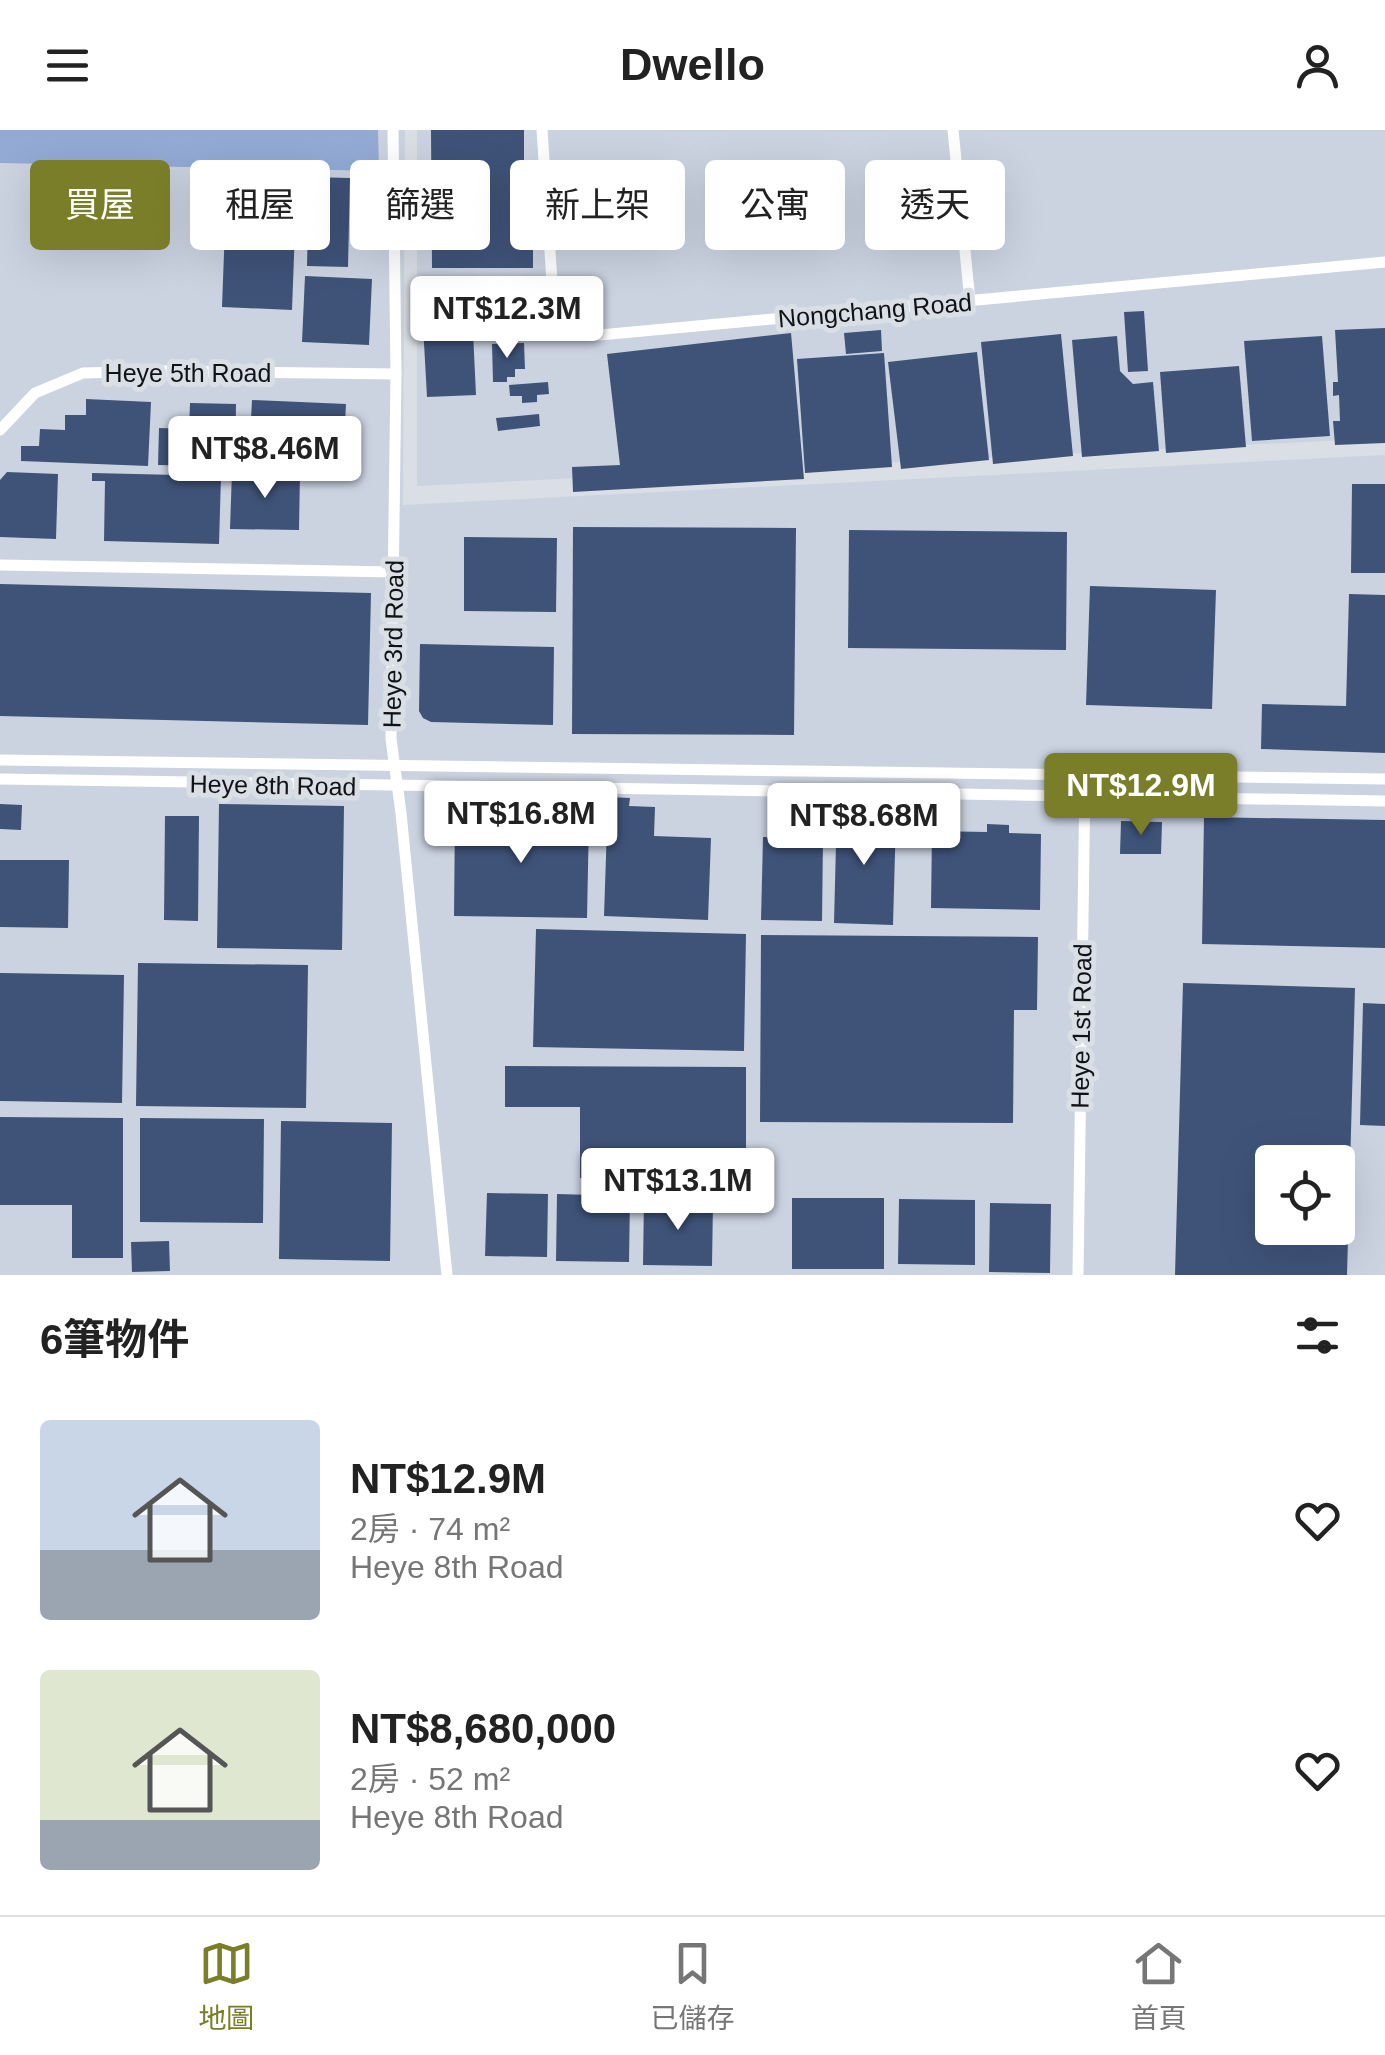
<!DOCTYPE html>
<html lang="zh-TW">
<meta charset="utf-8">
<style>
:root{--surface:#fff;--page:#f2f2f2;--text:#222;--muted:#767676;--line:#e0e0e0;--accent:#7a7e28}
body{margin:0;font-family:Arial,"Noto Sans TC",sans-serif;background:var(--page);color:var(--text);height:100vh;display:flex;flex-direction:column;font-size:38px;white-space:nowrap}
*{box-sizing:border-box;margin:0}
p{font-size:32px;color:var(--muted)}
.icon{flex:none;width:55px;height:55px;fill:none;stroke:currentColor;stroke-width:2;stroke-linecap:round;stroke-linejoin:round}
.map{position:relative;height:1145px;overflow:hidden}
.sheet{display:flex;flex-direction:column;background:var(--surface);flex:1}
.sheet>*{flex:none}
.guide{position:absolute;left:30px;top:30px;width:1325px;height:90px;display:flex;gap:20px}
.fabs{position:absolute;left:1255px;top:1015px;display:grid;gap:20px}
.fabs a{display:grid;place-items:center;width:100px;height:100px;border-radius:10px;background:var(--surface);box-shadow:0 10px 40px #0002;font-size:50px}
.price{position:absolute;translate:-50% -85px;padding:0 22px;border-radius:10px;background:#fff;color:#222;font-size:32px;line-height:65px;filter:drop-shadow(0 2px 5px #0008)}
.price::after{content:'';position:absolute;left:50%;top:60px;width:30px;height:22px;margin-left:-15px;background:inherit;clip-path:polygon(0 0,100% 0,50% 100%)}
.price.active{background:var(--accent);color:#fff}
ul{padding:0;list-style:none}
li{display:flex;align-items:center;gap:30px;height:250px;padding:0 40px}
li span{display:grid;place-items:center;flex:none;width:280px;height:200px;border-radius:10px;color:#555}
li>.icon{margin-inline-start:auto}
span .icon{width:120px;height:120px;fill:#fffc;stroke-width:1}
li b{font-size:42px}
h2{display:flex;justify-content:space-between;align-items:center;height:120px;padding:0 40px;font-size:42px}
.tag{padding:0 35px;border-radius:10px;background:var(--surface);box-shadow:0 10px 40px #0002;font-size:35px;line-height:90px}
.tag.active{background:var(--accent);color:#fff}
header{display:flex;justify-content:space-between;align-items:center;height:130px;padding:0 40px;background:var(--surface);font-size:45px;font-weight:700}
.dock{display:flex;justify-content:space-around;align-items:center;height:140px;border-top:2px solid var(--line);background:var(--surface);font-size:28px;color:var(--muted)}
.dock a{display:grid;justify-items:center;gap:5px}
.dock .active{color:var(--accent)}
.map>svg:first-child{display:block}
</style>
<header><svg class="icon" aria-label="menu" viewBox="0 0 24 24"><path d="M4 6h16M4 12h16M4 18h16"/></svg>Dwello<svg class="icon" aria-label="person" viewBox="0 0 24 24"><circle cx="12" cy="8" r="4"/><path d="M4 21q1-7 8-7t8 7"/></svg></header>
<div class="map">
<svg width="1385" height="1145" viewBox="0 0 1385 1145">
<rect width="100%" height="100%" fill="#dadfe6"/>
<g fill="#cbd3e1" fill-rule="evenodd">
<path d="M0,0H405L403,375L1385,325V1145H0ZM1272,1032H1338V1098H1272Z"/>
<polygon points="417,0 1385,0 1385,308 417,356"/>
</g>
<polygon fill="#93aad5" points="0,0 378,0 379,41 0,33"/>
<g fill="#3f5379" fill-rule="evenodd">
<polygon points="431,0 524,0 524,82 533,98 533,138 432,138"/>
<polygon points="227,43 297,46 292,180 222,177"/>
<polygon points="309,47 350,48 348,137 307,136"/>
<polygon points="305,146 372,149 369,215 302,212"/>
<polygon points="536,153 538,199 473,202 476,265 427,267 421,159"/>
<polygon points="1144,181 1148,241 1128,242 1124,182"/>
<polygon points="1385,198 1385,313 1335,315 1333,291 1340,291 1339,265 1333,266 1333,252 1338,252 1335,200"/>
<polygon points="881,200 882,221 846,224 844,203"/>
<polygon points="791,203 804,349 573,362 572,337 620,335 607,224"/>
<polygon points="1061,204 1073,326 993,334 981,212"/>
<polygon points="1117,206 1120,241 1133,254 1153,252 1159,321 1082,327 1072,210"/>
<polygon points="1322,206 1330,306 1252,311 1244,211"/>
<polygon points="524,213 525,239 515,239 515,247 507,247 507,252 493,252 492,214"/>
<polygon points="977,222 989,330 901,339 888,232"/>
<polygon points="884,223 892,337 805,343 797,229"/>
<polygon points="1239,236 1246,317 1166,323 1160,242"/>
<polygon points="548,252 549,264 537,265 537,272 522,273 522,266 510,266 509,255"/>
<polygon points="86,269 151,272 148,336 21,331 21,316 39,316 40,299 65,300 65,285 86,285"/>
<polygon points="252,270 346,274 343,333 249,328"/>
<polygon points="190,273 236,274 235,337 158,335 159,298 189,299"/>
<polygon points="539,284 540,296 498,301 496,288"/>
<polygon points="232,341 300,343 299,400 230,399"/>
<polygon points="7,342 58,344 56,409 0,407 0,350"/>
<polygon points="92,343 221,346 219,414 104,411 105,351 92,351"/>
<polygon points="1352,354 1385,354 1385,443 1351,443"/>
<polygon points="573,397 796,398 794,605 572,604"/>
<polygon points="849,400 1067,402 1066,520 848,518"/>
<polygon points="464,407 557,408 556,482 464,481"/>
<polygon points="0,454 371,463 368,595 0,586"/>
<polygon points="1090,456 1216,460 1212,579 1086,575"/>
<polygon points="1349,464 1385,465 1385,623 1261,619 1262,574 1346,576"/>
<polygon points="420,514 554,517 553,595 431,592 423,588 419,581"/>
<polygon points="608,667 630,668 629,676 655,677 654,706 711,708 708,790 604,786"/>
<polygon points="0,674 22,675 21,700 0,699"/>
<polygon points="219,674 344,676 342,820 217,818"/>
<polygon points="837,674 856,674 856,686 896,687 893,795 834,793"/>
<polygon points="455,685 589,687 587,788 454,786"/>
<polygon points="165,686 199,686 198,791 164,790"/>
<polygon points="1204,687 1385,690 1385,818 1202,814"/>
<polygon points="1121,691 1162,692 1161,724 1120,724"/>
<polygon points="987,694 1009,695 1009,703 1041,704 1040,780 931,778 932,701 987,702"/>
<polygon points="763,707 823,708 822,791 761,790"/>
<polygon points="0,730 69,730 68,798 0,797"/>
<polygon points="536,799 746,804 744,921 533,917"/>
<polygon points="761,805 1038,807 1037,880 1014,880 1013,993 760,992"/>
<polygon points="138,833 308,835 306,978 136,976"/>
<polygon points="0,843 124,845 122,973 0,971"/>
<path d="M1183,853L1355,858L1347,1145H1175ZM1272,1032H1338V1098H1272Z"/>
<polygon points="1363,873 1385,874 1385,996 1360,995"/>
<polygon points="505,936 746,937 746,1049 580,1048 580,977 505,977"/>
<polygon points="0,987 123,988 123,1128 72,1128 72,1075 0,1075"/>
<polygon points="140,988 264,989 263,1093 140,1092"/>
<polygon points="281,991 392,993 390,1131 279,1129"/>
<polygon points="487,1063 548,1064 547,1127 485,1126"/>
<polygon points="557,1064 630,1066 629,1132 556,1131"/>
<rect x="792" y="1068" width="92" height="71"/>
<polygon points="644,1069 713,1071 712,1136 643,1135"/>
<polygon points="899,1069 975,1070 975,1135 898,1134"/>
<polygon points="990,1073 1051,1074 1050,1143 989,1142"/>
<polygon points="169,1111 170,1141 132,1142 131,1112"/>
</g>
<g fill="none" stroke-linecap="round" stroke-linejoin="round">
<g stroke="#fff" stroke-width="11">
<polyline points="393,0 396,244 391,609 401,683 447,1145"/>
<polyline points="542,0 554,182 569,195 600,205 1385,132"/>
<polyline points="953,0 970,171"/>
<polyline points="0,300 35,263 83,243 161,241 396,244"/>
<polyline points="0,435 394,442"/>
<polyline points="0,630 1385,649"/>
<path d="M0,649C462,659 923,660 1385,671"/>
<polyline points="1078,1145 1085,646"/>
</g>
</g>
<g text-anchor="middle" stroke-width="10" stroke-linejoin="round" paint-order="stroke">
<g font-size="25" fill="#111215" stroke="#dadfe6">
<text transform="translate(875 180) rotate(-5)" y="9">Nongchang Road</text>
<text x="188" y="252">Heye 5th Road</text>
<text transform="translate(393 514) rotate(-89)" y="9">Heye 3rd Road</text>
<text transform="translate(273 655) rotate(1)" y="9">Heye 8th Road</text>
<text transform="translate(1081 896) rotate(-89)" y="9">Heye 1st Road</text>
</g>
</g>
</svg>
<div class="fabs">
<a><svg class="icon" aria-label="locate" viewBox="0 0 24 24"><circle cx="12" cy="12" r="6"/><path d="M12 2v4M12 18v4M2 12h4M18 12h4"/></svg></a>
</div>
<b class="price" style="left:507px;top:231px">NT$12.3M</b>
<b class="price" style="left:265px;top:371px">NT$8.46M</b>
<b class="price active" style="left:1141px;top:708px">NT$12.9M</b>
<b class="price" style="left:521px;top:736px">NT$16.8M</b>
<b class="price" style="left:864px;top:738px">NT$8.68M</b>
<b class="price" style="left:678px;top:1103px">NT$13.1M</b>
<div class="guide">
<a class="tag active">買屋</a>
<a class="tag">租屋</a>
<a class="tag">篩選</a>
<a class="tag">新上架</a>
<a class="tag">公寓</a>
<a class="tag">透天</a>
</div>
</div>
<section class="sheet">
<h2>6筆物件<svg class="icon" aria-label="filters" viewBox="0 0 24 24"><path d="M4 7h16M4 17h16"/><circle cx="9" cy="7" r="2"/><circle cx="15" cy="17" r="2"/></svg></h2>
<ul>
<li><span style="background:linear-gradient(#c9d6e8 65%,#9aa5b1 0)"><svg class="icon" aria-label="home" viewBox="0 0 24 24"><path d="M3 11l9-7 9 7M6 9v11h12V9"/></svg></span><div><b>NT$12.9M</b><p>2房 · 74 m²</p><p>Heye 8th Road</p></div><svg class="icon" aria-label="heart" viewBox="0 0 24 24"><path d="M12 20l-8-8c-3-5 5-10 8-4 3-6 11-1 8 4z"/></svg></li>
<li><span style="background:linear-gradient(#dfe7d0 75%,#9aa5b1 0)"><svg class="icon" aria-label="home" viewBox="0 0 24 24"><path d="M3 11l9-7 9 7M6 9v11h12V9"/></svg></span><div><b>NT$8,680,000</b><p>2房 · 52 m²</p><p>Heye 8th Road</p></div><svg class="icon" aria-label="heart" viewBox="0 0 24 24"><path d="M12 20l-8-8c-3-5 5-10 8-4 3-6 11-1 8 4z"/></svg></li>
</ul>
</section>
<nav class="dock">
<a class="active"><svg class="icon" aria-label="map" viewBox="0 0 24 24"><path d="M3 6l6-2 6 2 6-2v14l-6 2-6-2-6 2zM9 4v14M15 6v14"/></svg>地圖</a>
<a><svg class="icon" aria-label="saved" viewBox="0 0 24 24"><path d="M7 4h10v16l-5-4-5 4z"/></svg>已儲存</a>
<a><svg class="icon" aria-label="home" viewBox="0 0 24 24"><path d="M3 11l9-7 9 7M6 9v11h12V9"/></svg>首頁</a>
</nav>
